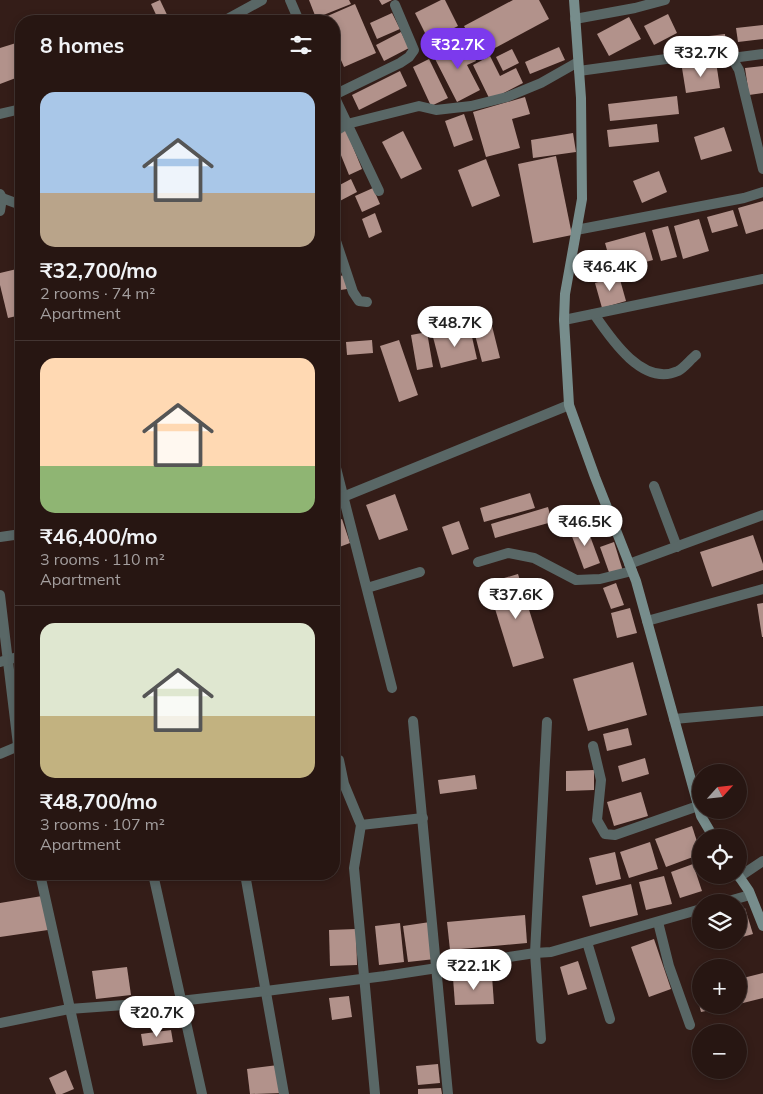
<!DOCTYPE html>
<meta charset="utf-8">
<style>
:root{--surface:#271612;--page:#332320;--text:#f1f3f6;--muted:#a49f9f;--line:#433532;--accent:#7c3aed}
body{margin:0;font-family:Mulish,sans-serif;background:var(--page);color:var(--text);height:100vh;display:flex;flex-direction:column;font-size:19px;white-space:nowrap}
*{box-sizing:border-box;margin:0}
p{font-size:16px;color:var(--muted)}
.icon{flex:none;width:28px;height:28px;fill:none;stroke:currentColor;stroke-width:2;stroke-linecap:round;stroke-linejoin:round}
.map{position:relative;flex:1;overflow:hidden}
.side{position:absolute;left:15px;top:15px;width:325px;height:865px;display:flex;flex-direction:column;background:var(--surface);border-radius:20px;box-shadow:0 2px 8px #0003,0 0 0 1px var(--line)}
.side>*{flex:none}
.needle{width:32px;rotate:63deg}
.tools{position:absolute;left:692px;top:764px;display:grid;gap:10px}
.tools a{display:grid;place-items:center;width:55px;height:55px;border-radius:50%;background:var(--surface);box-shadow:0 2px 8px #0003,0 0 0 1px var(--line);font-size:25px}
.price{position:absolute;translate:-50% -42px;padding:0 11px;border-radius:18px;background:#fff;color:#222;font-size:16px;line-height:32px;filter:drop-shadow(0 1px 2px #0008)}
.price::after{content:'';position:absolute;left:50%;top:30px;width:15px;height:11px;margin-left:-8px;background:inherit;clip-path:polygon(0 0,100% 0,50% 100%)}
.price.current{background:var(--accent);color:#fff}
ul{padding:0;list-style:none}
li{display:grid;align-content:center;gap:10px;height:265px;padding:0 25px}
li+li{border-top:1px solid var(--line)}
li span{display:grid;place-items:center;height:155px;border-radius:15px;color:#555}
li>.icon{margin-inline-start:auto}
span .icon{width:90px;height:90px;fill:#fffc;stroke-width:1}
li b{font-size:21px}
h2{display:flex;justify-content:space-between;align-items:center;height:60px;padding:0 25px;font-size:21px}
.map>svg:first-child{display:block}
</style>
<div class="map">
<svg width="763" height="1094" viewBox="0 0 763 1094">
<rect width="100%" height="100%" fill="#341d18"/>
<g fill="#b2928b">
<polygon points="160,0 170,21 159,21 151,4"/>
<polygon points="309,0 349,0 351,4 316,18"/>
<polygon points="379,0 392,0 382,5"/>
<polygon points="441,0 445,0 458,26 429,41 415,13"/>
<polygon points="513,0 539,0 549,19 480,56 464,26"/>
<polygon points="355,4 376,53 344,67 334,44 334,21 324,21 323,18"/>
<polygon points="392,13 400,29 377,39 370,23"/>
<polygon points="150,14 153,21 135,21"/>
<polygon points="668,14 677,33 654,45 644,26"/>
<polygon points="629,17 641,39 609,56 597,34"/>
<polygon points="763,25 763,39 738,42 736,28"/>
<polygon points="401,32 409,48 384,61 376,45"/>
<polygon points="725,34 726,46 686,51 685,39"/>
<polygon points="465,39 476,61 467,65 480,90 457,102 433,55"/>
<polygon points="16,43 21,58 21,76 0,84 0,48"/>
<polygon points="559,47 565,60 530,74 525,62"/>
<polygon points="512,49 519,63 503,71 496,57"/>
<polygon points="490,56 500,76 516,68 523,83 490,100 473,65"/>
<polygon points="429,59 448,98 431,106 413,67"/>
<polygon points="716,62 720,88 686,93 682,68"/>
<polygon points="763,66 763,93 749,95 745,68"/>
<polygon points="400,71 407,86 359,110 352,95"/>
<polygon points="677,96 679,114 610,121 608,104"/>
<polygon points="525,97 530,114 512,119 520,148 486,157 473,112"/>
<polygon points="464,114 473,140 454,147 445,121"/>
<polygon points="657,124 659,142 609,147 607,130"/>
<polygon points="724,127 732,151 701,160 694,137"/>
<polygon points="346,130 362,169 349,175 334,138 334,136"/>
<polygon points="403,131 422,169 401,179 382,142"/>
<polygon points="573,133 576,152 533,158 531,140"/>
<polygon points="334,153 341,172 334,175"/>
<polygon points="556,156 572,235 533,243 518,164"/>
<polygon points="486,159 500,196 472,207 458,170"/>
<polygon points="659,171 667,192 642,203 633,181"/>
<polygon points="351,179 357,192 334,204 334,188"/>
<polygon points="373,188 380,204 362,212 355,196"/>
<polygon points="763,201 763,229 746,234 738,208"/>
<polygon points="733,210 738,226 712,233 707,217"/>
<polygon points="375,213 382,232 369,238 362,219"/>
<polygon points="699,219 709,251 683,259 674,226"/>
<polygon points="668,226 677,257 661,261 652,230"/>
<polygon points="21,231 21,249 19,249 15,233"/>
<polygon points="645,232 653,260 613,271 605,243"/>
<polygon points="334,250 341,265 334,269"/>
<polygon points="21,268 21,315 8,318 0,285 0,273"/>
<polygon points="345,275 347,289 334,291 334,277"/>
<polygon points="619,276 626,301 602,308 595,283"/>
<polygon points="491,322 500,358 482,362 473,327"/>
<polygon points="470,328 477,359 441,368 433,337"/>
<polygon points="427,332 433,367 417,370 411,335"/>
<polygon points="372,340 373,353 347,355 346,342"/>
<polygon points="399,340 418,395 399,402 380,346"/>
<polygon points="530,493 535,508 484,522 480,508"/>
<polygon points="395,494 408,530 379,540 366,505"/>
<polygon points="548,507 552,522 495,538 491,524"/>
<polygon points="342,519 350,543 334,549 334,522"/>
<polygon points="459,521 469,549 452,555 442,527"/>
<polygon points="586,525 600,563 584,569 570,531"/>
<polygon points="753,535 763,564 763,570 712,587 700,552"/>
<polygon points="614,542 623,571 610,575 600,547"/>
<polygon points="518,574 544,658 513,667 487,583"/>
<polygon points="616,583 624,605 611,609 603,588"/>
<polygon points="763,603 763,637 762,637 757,604"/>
<polygon points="630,608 637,633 617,638 611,613"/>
<polygon points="633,662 647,715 588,731 573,679"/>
<polygon points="628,728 632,745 607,751 603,734"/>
<polygon points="645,758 649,774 622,782 618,766"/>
<polygon points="594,770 594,790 566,791 566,771"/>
<polygon points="475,775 477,789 440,794 438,780"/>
<polygon points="641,792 648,816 614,826 607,802"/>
<polygon points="692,826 701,854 666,867 655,839"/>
<polygon points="650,842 658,869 629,878 620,852"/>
<polygon points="615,852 621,879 596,885 589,858"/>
<polygon points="693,864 702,891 680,898 671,872"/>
<polygon points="186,874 212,874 212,875 187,878"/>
<polygon points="664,876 672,904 646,910 639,882"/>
<polygon points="631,884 638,915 590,927 582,896"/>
<polygon points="42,896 48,930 0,937 0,903"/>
<polygon points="745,908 753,934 739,938 739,910"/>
<polygon points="525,915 527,943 450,950 447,922"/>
<polygon points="430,922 435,959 408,962 403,926"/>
<polygon points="400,923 404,962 379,965 375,926"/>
<polygon points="356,929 357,965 330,966 329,930"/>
<polygon points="654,939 671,989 649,997 631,947"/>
<polygon points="717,940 730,940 730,941 718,944"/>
<polygon points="578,961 587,989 568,995 560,967"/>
<polygon points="127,967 131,995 96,999 92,971"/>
<polygon points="763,973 763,998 739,1004 739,979"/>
<polygon points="492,976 494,1004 455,1005 453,978"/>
<polygon points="701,987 701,1005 730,1006 701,1012 695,989"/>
<polygon points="349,996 352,1017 332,1020 329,998"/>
<polygon points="171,1030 173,1042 143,1046 141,1034"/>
<polygon points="438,1064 440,1083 418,1085 416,1066"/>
<polygon points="278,1065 282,1093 250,1094 247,1069"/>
<polygon points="66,1070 74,1089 62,1094 56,1094 49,1078"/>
<polygon points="441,1088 442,1094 418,1094 418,1089"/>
</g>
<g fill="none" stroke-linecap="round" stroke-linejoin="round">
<g stroke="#596766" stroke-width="10">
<polyline points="654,486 677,547"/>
<polyline points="629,564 763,515"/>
</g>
<g stroke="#596766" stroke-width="10">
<polyline points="290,0 299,21"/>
<polyline points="575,19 635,8 665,0"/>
<polyline points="224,21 262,0"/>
<polyline points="732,58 763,54"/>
<polyline points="579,71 717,52 732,58 739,70 763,169"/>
<polyline points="334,95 400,63 409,57 414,50 395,5"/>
<polyline points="334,96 379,191"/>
<polyline points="0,114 21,109"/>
<polyline points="334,132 347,124 419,106 436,110 471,106 507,97 541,83 578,62"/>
<polyline points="0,194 2,198 0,211"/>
<polyline points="2,198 21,205"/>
<polyline points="576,230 744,198 763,192"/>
<polyline points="334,235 353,292 359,301 367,302"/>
<path d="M594,314C611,339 643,387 678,371C684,368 690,360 696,355"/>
<polyline points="564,320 763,279"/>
<polyline points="334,460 392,688"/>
<polyline points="343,497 569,405"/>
<polyline points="0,537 21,534"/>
<polyline points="478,562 508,553 534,558 576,580 600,579 632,571"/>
<polyline points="367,588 420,572"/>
<polyline points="0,595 18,745"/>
<polyline points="647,621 763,589"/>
<polyline points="0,662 21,656"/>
<polyline points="674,719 763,711"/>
<polyline points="413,721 448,1094"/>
<polyline points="593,746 601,780 597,820 605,834 615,835 698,806"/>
<polyline points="0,754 21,745"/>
<polyline points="339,760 344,784 361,825 354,868 375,1094"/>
<polyline points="361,825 423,818"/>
<polyline points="40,874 89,1094"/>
<polyline points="153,874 202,1094"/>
<polyline points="245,874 284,1094"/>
<polyline points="739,877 763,861"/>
<polyline points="725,902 750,895"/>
<polyline points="658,922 669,966 690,1025"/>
<polyline points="587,942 610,1019"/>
<polyline points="0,1023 69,1009 180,1001 266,991 385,976 535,953 551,952 701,909"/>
<polyline points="541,1039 535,953 547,722"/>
</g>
<g stroke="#778d8c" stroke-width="10">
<polyline points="574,0 581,98 582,199 565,294 564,320 569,405 595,477 636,581 701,816 714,838"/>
<polyline points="738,875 749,891 763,926"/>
</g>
</g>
</svg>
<div class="tools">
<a><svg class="needle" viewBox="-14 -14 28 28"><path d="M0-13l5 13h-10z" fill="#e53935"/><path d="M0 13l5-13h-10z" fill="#a49f9f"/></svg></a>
<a><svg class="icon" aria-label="locate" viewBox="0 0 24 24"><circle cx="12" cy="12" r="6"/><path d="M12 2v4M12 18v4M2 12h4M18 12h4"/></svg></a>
<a><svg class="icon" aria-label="layers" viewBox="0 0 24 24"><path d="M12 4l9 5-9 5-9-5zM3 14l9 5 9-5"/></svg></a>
<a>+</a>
<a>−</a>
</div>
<b class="price current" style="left:458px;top:70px">₹32.7K</b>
<b class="price" style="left:701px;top:78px">₹32.7K</b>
<b class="price" style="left:610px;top:292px">₹46.4K</b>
<b class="price" style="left:455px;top:348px">₹48.7K</b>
<b class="price" style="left:585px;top:547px">₹46.5K</b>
<b class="price" style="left:516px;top:620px">₹37.6K</b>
<b class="price" style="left:474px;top:991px">₹22.1K</b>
<b class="price" style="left:157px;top:1038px">₹20.7K</b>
<section class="side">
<h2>8 homes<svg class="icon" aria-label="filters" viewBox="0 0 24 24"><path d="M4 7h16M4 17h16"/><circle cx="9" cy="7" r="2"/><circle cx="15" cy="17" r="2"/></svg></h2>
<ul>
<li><span style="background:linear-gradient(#a9c7e8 65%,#b9a48a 0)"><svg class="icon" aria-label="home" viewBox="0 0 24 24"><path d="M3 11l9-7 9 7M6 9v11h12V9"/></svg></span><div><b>₹32,700/mo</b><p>2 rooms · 74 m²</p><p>Apartment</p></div></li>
<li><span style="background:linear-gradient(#ffd9b3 70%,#8fb573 0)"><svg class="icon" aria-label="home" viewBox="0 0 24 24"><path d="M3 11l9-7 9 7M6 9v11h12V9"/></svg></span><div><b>₹46,400/mo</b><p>3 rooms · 110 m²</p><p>Apartment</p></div></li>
<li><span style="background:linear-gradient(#dfe7d0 60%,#c2b280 0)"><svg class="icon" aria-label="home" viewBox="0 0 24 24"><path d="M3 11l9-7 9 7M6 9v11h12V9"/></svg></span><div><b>₹48,700/mo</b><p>3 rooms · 107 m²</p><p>Apartment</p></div></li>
</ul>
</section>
</div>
